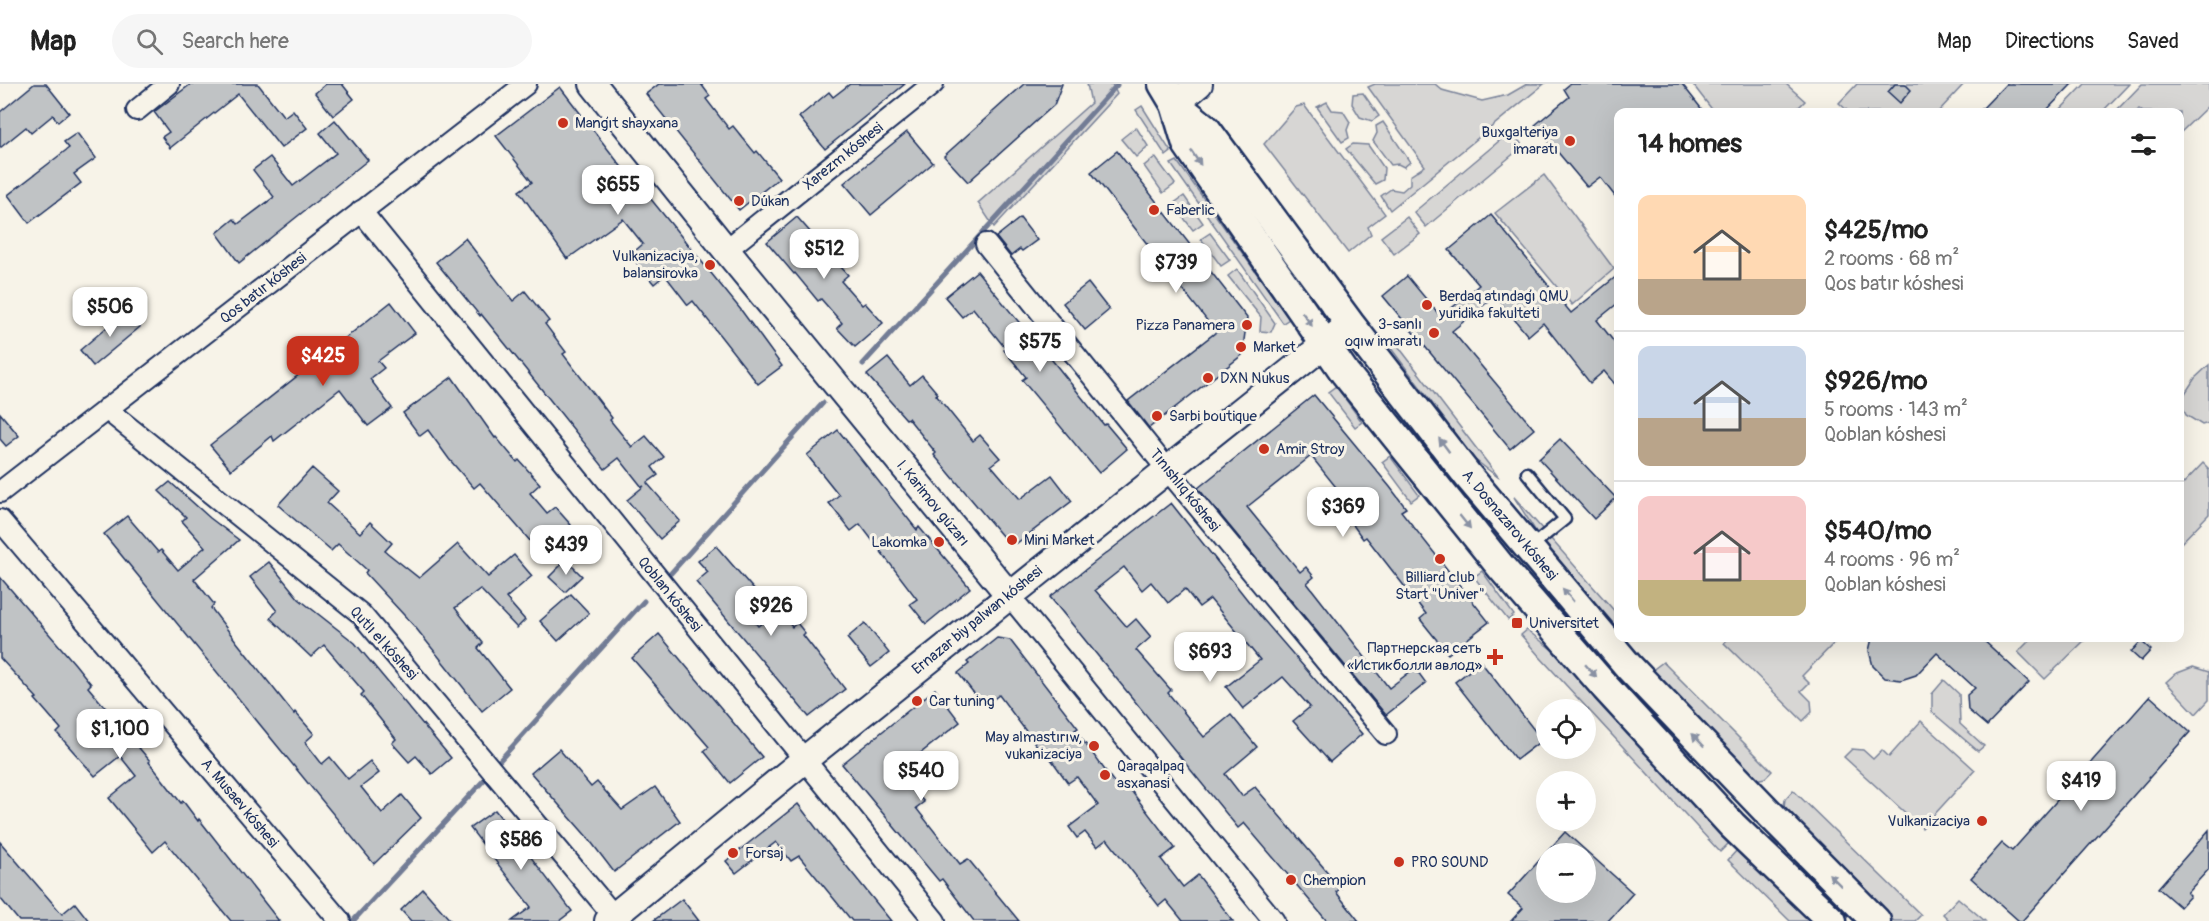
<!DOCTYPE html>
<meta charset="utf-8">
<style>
:root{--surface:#fff;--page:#f6f6f6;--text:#222;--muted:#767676;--line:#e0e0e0;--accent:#c8321e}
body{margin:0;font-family:Pangolin,sans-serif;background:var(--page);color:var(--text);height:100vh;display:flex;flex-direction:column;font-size:22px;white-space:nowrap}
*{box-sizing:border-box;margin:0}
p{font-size:20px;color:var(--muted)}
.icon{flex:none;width:33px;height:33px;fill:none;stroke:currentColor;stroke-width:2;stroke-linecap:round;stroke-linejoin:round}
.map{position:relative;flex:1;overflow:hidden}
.drawer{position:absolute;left:1614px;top:24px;width:570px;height:534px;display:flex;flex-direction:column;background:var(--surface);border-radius:12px;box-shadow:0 6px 24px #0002}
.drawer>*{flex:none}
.fabs{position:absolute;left:1536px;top:615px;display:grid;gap:12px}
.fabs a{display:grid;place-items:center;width:60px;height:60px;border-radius:50%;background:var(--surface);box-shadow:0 6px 24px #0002;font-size:30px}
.price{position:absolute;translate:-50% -51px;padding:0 14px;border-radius:12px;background:#fff;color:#222;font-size:20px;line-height:39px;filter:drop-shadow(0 2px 3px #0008)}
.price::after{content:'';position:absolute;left:50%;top:36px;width:18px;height:14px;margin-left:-9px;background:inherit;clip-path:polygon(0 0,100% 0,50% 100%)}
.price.current{background:var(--accent);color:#fff}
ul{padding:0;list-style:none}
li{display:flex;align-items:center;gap:18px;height:150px;padding:0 24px}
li+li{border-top:2px solid var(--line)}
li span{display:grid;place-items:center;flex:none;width:168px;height:120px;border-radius:12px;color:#555}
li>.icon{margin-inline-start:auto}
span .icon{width:72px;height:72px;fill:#fffc;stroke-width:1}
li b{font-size:26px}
h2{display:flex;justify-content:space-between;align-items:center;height:72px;padding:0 24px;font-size:26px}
header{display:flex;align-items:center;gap:36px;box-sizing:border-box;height:84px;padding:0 30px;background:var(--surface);border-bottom:2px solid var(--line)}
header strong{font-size:28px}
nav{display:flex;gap:33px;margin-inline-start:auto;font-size:21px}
.search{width:420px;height:54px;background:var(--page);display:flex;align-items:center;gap:15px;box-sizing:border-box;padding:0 21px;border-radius:33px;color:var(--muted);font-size:22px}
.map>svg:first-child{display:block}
</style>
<header>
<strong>Map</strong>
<div class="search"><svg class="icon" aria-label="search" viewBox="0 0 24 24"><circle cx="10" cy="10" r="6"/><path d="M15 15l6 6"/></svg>Search here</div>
<nav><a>Map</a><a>Directions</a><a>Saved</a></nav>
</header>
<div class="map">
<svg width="2209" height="837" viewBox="0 0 2209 837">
<rect width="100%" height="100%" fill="#f7f3e8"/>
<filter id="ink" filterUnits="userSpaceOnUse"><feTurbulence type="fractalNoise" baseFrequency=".0167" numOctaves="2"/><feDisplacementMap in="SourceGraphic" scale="12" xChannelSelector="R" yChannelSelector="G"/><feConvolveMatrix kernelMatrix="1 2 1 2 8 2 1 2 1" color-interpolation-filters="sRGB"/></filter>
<g filter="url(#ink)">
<g fill="#d7d6d4" stroke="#798299" stroke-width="1.5">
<polygon points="1087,0 1112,0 1117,10 994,143 978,119 1091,19"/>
<polygon points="1375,0 1435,0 1442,6 1482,17 1508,11 1527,0 1544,0 1390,126 1381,112 1391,105 1402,107 1410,100 1410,92 1425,82 1368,3"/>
<polygon points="1696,0 1786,0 1805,17 1794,28 1714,28 1694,2"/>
<polygon points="1857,0 1964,0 1938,28 1849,28 1839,19"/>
<polygon points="2085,0 2129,0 2102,28 2058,28"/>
<polygon points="2142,0 2209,0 2209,21 2180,49 2180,28 2143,28 2139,25 2136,28 2115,28"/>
<polygon points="1363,9 1379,32 1372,37 1360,33 1352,20 1353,10"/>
<polygon points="1327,18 1332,26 1343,27 1350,38 1347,46 1349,54 1342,58 1317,23"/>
<polygon points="1304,21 1385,130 1368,143 1371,150 1348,169 1264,60 1296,23"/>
<polygon points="1142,22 1171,68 1166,72 1136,26"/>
<polygon points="1383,38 1410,78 1404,83 1398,80 1391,81 1373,57 1377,49 1376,42"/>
<polygon points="1136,43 1148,62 1136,73 1121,55"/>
<polygon points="1511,47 1523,62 1426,143 1414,128"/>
<polygon points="1353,60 1368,61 1384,84 1383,96 1375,100 1346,65"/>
<polygon points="1155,73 1175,100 1163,109 1144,82"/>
<polygon points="1177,77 1289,235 1283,239 1171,80"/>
<polygon points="1544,91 1614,185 1572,221 1495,129"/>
<polygon points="1184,112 1203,139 1193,146 1173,120"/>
<polygon points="1407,133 1420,150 1394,170 1381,153"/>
<polygon points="1210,149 1230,176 1221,182 1201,155"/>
<polygon points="1237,185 1275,239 1271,248 1260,247 1261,233 1228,192"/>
<polygon points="1395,258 1499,394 1474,375 1390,263"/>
<polygon points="2209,281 2209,339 2202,341 2186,331 2180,317 2195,294"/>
<polygon points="1336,302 1362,338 1355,343 1328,308"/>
<polygon points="1390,372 1419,411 1411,417 1382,378"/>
<polygon points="2203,379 2209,385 2209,430 2180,460 2180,403"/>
<polygon points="1514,413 1618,531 1618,545 1540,454"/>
<polygon points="1482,487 1514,531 1508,536 1474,493"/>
<polygon points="1527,546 1555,568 1596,616 1730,758 1720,768 1540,573 1521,551"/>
<polygon points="1729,554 1830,554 1835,558 1802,592 1809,599 1801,607 1811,617 1812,628 1803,637 1724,559"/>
<polygon points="2032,554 2087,554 2045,595 2018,568"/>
<polygon points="1663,578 1772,687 1765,694 1750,697 1651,587"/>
<polygon points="2193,583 2209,588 2209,616 2196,630 2166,598 2175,590"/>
<polygon points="1944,596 1959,610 1960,640 1984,662 1978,667 1932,628 1932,610"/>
<polygon points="1921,637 1975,686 1922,744 1844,673 1852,665 1863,666 1873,675 1882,666 1889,673"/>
<polygon points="1793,706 1921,831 1915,837 1894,837 1783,730 1785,715"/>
<polygon points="1737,766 1810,837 1790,837 1728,776"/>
<polygon points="1958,814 1985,837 1950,837 1943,830"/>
</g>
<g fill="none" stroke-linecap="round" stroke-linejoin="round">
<g stroke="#727c95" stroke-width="5">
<polyline points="863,280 1117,1"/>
<polyline points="671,489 823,319"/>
<polyline points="500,676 644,517"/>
<polyline points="353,837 484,696"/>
</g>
</g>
<g fill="#c0c3c5" stroke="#1b2f5e" stroke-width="1.5" fill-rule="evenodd">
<polygon points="34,0 46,0 69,29 58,38 53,31 31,49 26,43 0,64 0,28"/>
<polygon points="191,0 258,0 284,33 293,26 307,44 281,64 238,10 170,64 162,53 169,48 154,28"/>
<polygon points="326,0 342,0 354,15 333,32 315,9"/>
<polygon points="659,0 701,0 710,12 706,15 729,45 733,42 755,69 757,67 779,94 739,126 646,10"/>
<polygon points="850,0 905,0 825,65 799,33 829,8 833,13"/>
<polygon points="1024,0 1062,0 1054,21 968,98 944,72"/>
<polygon points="1570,0 1682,0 1704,28 1618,28 1618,116 1600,93 1587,103 1535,41 1569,13 1564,5"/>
<polygon points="1895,0 1905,0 1911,6 1900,19 1888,8"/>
<polygon points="2006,0 2072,0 2045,28 1979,28"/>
<polygon points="560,3 647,116 650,114 741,226 782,282 758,300 693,217 688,221 665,191 654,200 630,171 643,160 623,135 567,175 519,107 532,98 496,52"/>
<polygon points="335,36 368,76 239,179 217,149 234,135 238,140 274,113 253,86 270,73 293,102 336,69 320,49"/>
<polygon points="907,48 933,79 871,131 844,99"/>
<polygon points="77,49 96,74 74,90 81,99 29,139 8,111 69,64 64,58"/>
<polygon points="1117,67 1247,234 1242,271 1149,344 1128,317 1216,248 1091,88"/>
<polygon points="1491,131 1571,229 1618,191 1618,219 1597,236 1618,263 1618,304 1604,287 1590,299 1543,239 1528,252 1495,212 1452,247 1534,345 1510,365 1383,212 1407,192 1441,233 1479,201 1449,166"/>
<polygon points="797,133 848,191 841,197 862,221 865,219 883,239 855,263 837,244 842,239 821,215 818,217 795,189 794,190 767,158"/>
<polygon points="1020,134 1037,156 1022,167 1020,165 1011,172 996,153"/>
<polygon points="465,154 513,217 525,207 549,237 545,240 566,268 563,270 612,334 610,336 632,363 646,352 664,373 652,383 658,391 647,399 680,437 660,455 627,416 644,402 642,403 619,374 605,385 511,267 481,230 480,232 436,178"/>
<polygon points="977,187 1027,248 1028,246 1104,341 1106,340 1127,365 1099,389 1022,296 1026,293 1004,266 1006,265 973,224 962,233 945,213"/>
<polygon points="1088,199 1109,226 1085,246 1063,219"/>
<polygon points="391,218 415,249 378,277 384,284 370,295 392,324 368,342 340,305 274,357 272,352 231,386 210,361"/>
<polygon points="126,227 140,243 93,282 80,266"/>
<polygon points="888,274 910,301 922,291 938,310 936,311 973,357 980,351 1000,374 991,381 1020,415 1052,391 1072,417 1017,459 1008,459 934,371 936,369 908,334 906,335 867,291"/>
<polygon points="452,293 495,354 496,353 517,378 519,376 540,400 530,409 547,429 555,423 571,441 552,456 544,447 531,458 480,399 474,404 449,375 428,346 420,352 403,329"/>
<polygon points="1314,311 1390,403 1406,424 1401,427 1489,538 1448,570 1420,535 1426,530 1366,453 1363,455 1348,434 1356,428 1311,372 1247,423 1300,488 1306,483 1314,493 1307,499 1389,604 1415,584 1426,599 1386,631 1198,404"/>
<polygon points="0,329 19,352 6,362 0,355"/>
<polygon points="838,346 917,446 919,443 970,504 926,540 910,520 917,515 860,440 851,447 829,419 839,411 807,371"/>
<polygon points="1560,355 1616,414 1594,435 1539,375"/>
<polygon points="312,384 338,407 327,419 360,449 370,438 392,459 385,467 419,494 458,460 488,493 514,471 532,492 506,514 525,536 517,544 480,505 455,524 483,559 478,564 510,604 482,627 415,543 365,489 367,486 338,460 331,467 278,421"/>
<polygon points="170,398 210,434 239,456 194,495 214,520 211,524 236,557 294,630 295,628 314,650 305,658 322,680 330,673 348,695 370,677 379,689 361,703 382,729 402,711 421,734 374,780 104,450 127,432 158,468 161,466 178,486 205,463 182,437 186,433 159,407"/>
<polygon points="1171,419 1261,533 1362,650 1330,678 1293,637 1310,623 1283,593 1243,625 1226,603 1260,576 1210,515 1199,523 1185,505 1168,519 1151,498 1142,506 1124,483 1095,506 1127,543 1136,535 1151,553 1136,566 1171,606 1168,609 1204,653 1231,631 1257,663 1225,690 1242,712 1255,703 1341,804 1336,808 1359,837 1327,837 1244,739 1238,744 1050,513"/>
<polygon points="716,462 755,507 740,520 758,542 779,526 792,543 797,539 805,549 803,551 845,605 809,633 696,498 708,488 698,477"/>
<polygon points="566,476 582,492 565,508 549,493"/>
<polygon points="269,478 299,515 355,559 451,674 432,690 416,672 409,678 392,659 396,655 361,611 364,608 324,561 311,573 270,534 277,527 250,493"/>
<polygon points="0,493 75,580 91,600 88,603 150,677 149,678 181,719 183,717 198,737 199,735 279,837 231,837 165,757 153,768 109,714 136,692 120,672 95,692 57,649 61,645 35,615 37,614 0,574"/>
<polygon points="571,510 589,529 558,557 540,537"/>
<polygon points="865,539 889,569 871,583 847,554"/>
<polygon points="659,550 762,673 730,699 704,667 709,663 632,574"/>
<polygon points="997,554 1010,556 1078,644 1075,646 1119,705 1126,700 1175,764 1161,775 1183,803 1198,791 1233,837 1183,837 1166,816 1159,822 1107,755 1097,763 1085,748 1077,754 1069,743 1098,721 1077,693 1068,699 1046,668 1043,670 999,611 984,622 958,589 969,580 967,578"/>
<polygon points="1872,554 1981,554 2029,598 1987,642 1968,626 1967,611 1975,604 1937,569 1916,591 1901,596 1885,594 1873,582 1869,567"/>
<polygon points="2141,557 2151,566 2141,577 2131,568"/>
<polygon points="1481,578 1542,656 1516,676 1455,598"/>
<polygon points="935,605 960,638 898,687 924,718 916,724 960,780 968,775 1019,837 974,837 942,795 939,797 842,680"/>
<polygon points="2150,612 2190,648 2022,837 2019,837 1971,794 2002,759 2012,767"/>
<polygon points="559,665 591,703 597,698 622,726 655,703 680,737 614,788 588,754 531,689"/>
<polygon points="798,720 823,753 891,837 852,837 799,772 791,777 776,758 736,789 726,777"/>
<polygon points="495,726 572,827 559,837 512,837 531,823 470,744"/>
<polygon points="2209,746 2209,785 2187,809 2190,812 2180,823 2158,804"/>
<path d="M1565,748L1633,809L1608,837H1511L1523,824L1508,811ZM1546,770H1586V808H1546Z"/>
<polygon points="0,758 62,830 75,819 89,837 19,837 0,814"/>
<polygon points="423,805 451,837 411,837 401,826"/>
<polygon points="682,815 699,837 653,837"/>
</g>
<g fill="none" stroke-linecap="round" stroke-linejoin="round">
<g stroke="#1b2f5e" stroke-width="15">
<polyline id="service" points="1527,389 1565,435 1529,464"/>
</g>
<g stroke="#1b2f5e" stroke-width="24">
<g id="minor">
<polyline points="137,26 169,0"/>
<polyline points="361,127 935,837"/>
<polyline points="986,160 1167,385 1386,650"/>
<polyline points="726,166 933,0"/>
<polyline points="106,325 361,530 618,837"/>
<polyline points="0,408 526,0"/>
<polyline points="0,436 340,837"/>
<polyline points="1009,511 1274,837"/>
</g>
</g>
<g stroke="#1b2f5e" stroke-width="30">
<g id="tertiary">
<polyline points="593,0 726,166 1009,511"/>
<polyline points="1175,20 1199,0"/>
<polyline points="608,837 804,676 1350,240"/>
</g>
</g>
<g stroke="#1b2f5e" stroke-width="33">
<g id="secondary">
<polyline points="1163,0 1175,20 1187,60 1345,289 1501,483 1606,604 1732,741 1832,837"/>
<polyline points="1175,20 1206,45 1350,240 1468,392 1629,583 1767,727 1876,837"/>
</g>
</g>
<use href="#service" stroke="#f7f3e8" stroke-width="10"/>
<use href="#minor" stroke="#f7f3e8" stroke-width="20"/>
<use href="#tertiary" stroke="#f7f3e8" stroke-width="26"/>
<use href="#secondary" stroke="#f7f3e8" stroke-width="28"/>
</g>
<defs><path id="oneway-solid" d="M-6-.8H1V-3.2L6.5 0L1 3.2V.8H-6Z" transform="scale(1.5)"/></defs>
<g fill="#8991a3">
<use href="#oneway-solid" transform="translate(1196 74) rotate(56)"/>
<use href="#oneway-solid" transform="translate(1307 235) rotate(54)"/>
<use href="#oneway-solid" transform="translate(1444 361) rotate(-127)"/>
<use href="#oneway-solid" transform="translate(1465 438) rotate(51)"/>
<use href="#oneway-solid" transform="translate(1568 511) rotate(-130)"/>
<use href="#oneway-solid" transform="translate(1591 587) rotate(49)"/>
<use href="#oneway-solid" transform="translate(1698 656) rotate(-134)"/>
<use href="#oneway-solid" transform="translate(1835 796) rotate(-135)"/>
</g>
</g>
<g fill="#c8321e" stroke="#f7f3e8" stroke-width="2">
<circle cx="563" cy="39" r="6"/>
<circle cx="1570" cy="57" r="6"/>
<circle cx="739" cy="117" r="6"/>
<circle cx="1154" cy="126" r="6"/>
<circle cx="710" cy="181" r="6"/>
<circle cx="1427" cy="221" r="6"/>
<circle cx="1247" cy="241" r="6"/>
<circle cx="1434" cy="249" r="6"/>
<circle cx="1241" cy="263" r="6"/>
<circle cx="1208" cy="294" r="6"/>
<circle cx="1157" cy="332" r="6"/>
<circle cx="1264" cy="365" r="6"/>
<circle cx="1012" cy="456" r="6"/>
<circle cx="939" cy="458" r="6"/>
<circle cx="1440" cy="475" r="6"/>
<rect x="1511" y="533" width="12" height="12" rx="3"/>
<path d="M1492 564h6v6h6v6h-6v6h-6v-6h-6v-6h6z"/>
<circle cx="917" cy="617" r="6"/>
<circle cx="1094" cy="662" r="6"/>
<circle cx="1105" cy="691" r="6"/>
<circle cx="1982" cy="737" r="6"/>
<circle cx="733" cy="769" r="6"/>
<circle cx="1399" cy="778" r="6"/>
<circle cx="1291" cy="796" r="6"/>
</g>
<g text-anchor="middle" stroke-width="6" stroke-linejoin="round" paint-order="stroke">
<g font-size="15" fill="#1b2f5e" stroke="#f7f3e8" text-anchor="start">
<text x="575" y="44">Manǵıt shayxana</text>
<text x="1558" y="53" text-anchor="end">Buxgalteriya<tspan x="1558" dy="17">imaratı</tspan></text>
<text x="751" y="122">Dúkan</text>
<text x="1166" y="131">Faberlic</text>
<text x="698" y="177" text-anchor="end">Vulkanizaciya,<tspan x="698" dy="17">balansirovka</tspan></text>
<text x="1439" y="217">Berdaq atındaǵı QMU<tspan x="1439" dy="17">yuridika fakulteti</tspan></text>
<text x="1422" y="245" text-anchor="end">3-sanlı<tspan x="1422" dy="17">oqıw imaratı</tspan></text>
<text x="1235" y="246" text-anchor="end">Pizza Panamera</text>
<text x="1253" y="268">Market</text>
<text x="1220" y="299">DXN Nukus</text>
<text x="1169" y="337">Sarbi boutique</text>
<text x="1276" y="370">Amir Stroy</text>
<text x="1024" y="461">Mini Market</text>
<text x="927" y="463" text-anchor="end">Lakomka</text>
<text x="1440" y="498" text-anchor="middle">Billiard club<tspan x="1440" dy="17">Start "Univer"</tspan></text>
<text x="1529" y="544">Universitet</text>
<text x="1482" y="569" text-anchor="end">Партнерская сеть<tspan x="1482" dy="17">«Истикболли авлод»</tspan></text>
<text x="929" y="622">Car tuning</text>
<text x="1082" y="658" text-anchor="end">May almastırıw,<tspan x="1082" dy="17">vukanizaciya</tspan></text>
<text x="1117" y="687">Qaraqalpaq<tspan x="1117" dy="17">asxanasi</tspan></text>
<text x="1970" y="742" text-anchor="end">Vulkanizaciya</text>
<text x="745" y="774">Forsaj</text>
<text x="1411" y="783">PRO SOUND</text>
<text x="1303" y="801">Chempion</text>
</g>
<g font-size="15" fill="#1b2f5e" stroke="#f7f3e8">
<text transform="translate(843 72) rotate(-39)" y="5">Xarezm kóshesi</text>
<text transform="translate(263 204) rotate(-38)" y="5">Qos batır kóshesi</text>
<text transform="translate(1185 406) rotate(51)" y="5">Tınıshlıq kóshesi</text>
<text transform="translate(933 419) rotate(51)" y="5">I. Karimov gúzarı</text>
<text transform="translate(1510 441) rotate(50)" y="5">A. Dosnazarov kóshesi</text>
<text transform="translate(670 510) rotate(51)" y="5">Qoblan kóshesi</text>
<text transform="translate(977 536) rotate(-39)" y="5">Ernazar biy palwan kóshesi</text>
<text transform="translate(384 559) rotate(48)" y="5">Qutlı el kóshesi</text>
<text transform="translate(240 719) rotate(50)" y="5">A. Musaev kóshesi</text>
</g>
</g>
</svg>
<div class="fabs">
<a><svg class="icon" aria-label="locate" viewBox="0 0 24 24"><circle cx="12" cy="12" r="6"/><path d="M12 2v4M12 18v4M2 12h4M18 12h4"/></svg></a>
<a>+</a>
<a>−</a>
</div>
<b class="price" style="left:618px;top:132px">$655</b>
<b class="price" style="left:824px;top:196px">$512</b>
<b class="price" style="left:1176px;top:210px">$739</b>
<b class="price" style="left:110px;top:254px">$506</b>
<b class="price" style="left:1040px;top:289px">$575</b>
<b class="price current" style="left:323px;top:303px">$425</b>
<b class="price" style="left:1343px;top:454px">$369</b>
<b class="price" style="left:566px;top:492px">$439</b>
<b class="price" style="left:771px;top:553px">$926</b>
<b class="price" style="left:1210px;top:599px">$693</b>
<b class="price" style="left:120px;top:676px">$1,100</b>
<b class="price" style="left:921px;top:718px">$540</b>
<b class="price" style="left:2081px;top:728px">$419</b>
<b class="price" style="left:521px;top:787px">$586</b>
<section class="drawer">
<h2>14 homes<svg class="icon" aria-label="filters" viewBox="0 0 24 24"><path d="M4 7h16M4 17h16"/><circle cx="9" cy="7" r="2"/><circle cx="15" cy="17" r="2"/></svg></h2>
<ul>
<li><span style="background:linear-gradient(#ffd9b3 70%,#b9a48a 0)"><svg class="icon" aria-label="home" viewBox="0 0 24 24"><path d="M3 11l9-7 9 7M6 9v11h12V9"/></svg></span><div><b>$425/mo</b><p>2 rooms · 68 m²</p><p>Qos batır kóshesi</p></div></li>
<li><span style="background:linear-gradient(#c9d6e8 60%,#b9a48a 0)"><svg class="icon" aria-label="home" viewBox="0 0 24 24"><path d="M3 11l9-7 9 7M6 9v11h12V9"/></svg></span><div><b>$926/mo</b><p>5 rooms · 143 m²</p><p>Qoblan kóshesi</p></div></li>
<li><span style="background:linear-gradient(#f6c9c9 70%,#c2b280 0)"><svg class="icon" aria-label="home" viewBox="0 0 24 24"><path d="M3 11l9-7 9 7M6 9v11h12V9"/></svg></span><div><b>$540/mo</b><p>4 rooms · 96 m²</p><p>Qoblan kóshesi</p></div></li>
</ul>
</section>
</div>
